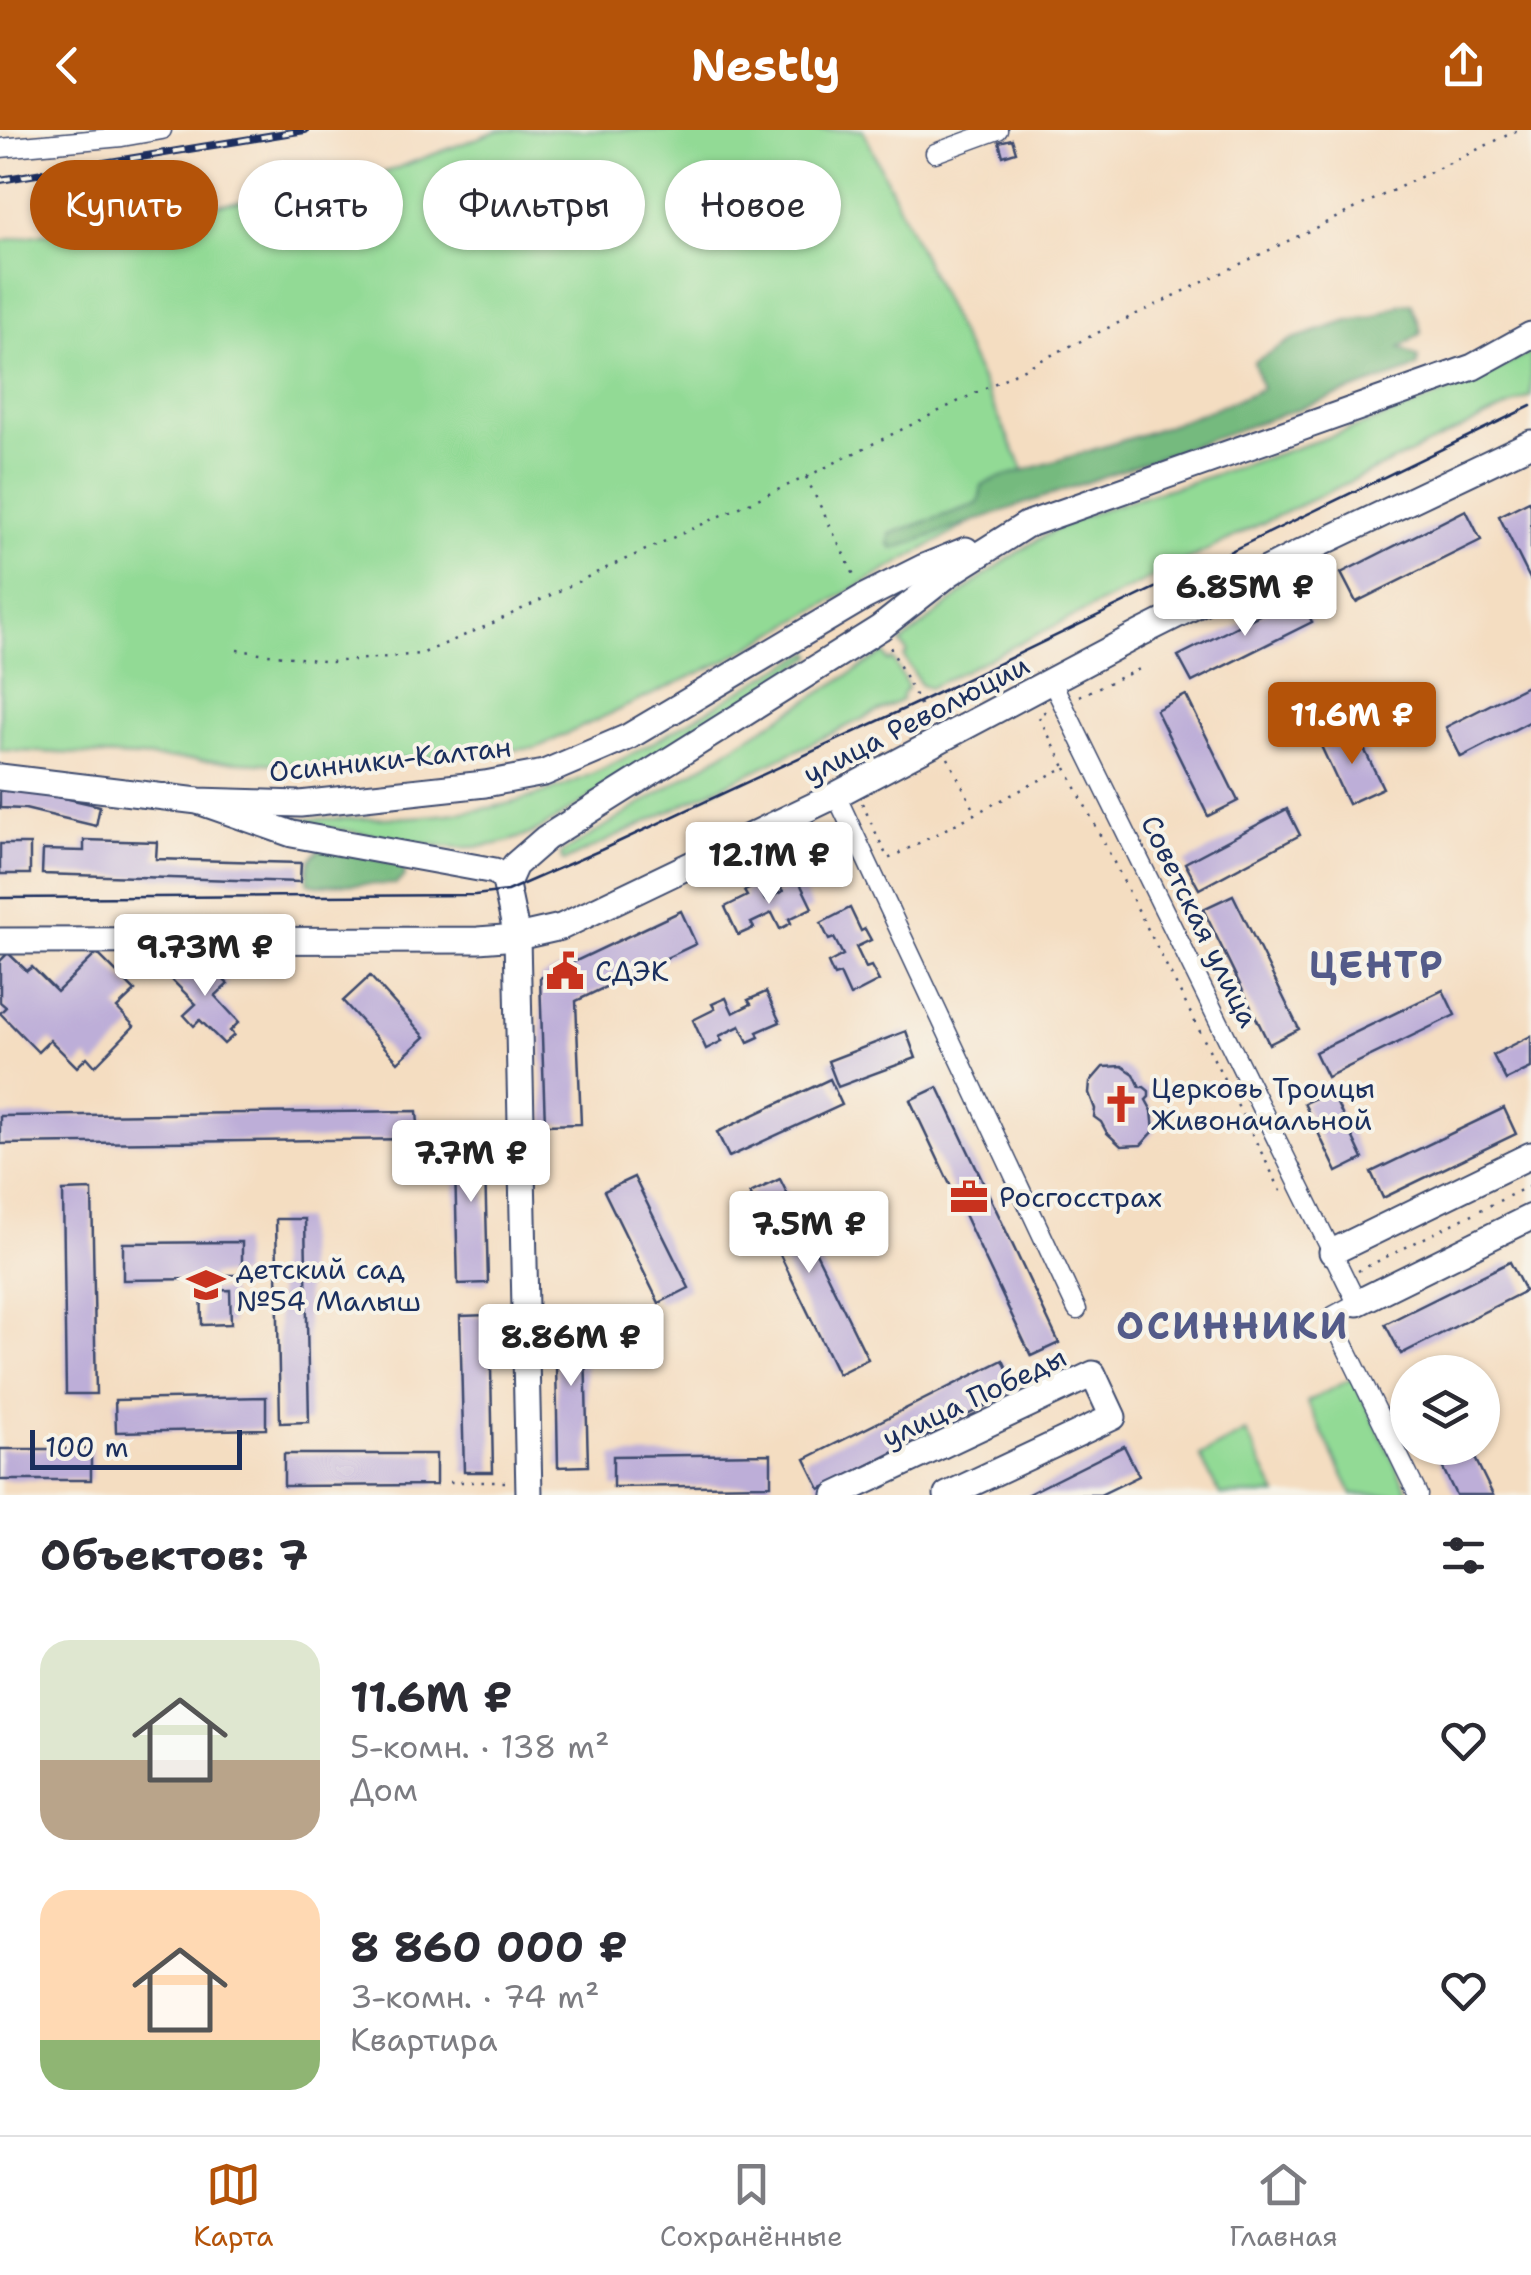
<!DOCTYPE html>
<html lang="ru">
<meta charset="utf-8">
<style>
:root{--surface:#fff;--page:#f7f7f7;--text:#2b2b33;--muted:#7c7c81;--line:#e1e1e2;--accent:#b45309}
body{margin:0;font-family:"Shantell Sans",sans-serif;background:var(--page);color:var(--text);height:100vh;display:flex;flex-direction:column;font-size:38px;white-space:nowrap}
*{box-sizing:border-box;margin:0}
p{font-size:32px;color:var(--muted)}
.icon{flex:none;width:55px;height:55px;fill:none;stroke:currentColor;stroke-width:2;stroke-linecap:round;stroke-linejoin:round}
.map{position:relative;height:1365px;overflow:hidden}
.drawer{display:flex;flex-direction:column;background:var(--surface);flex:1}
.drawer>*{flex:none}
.hud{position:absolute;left:30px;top:30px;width:1000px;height:90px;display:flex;gap:20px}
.fabs{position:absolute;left:1390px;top:1225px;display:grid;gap:20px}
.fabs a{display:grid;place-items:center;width:110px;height:110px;border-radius:50%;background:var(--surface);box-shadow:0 2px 8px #0004;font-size:50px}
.scale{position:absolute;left:30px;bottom:25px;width:212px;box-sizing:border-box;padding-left:10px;border:5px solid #1b2f5e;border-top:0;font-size:28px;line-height:35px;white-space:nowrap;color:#1b2f5e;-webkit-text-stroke:8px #f7f3e8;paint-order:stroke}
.price{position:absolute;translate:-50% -85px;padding:0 22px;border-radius:10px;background:#fff;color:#222;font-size:32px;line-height:65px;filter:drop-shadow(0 2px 5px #0008)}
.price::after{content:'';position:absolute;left:50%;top:60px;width:30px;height:22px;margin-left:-15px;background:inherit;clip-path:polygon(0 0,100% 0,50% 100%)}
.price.active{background:var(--accent);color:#fff}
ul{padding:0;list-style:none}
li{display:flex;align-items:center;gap:30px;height:250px;padding:0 40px}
li span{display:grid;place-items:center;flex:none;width:280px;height:200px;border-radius:30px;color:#555}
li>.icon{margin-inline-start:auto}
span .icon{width:120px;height:120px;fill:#fffc;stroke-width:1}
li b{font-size:42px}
h2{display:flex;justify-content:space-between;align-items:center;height:120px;padding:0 40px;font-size:42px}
.pill{padding:0 35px;border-radius:45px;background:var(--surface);box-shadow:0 2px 8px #0004;font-size:35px;line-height:90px}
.pill.active{background:var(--accent);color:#fff}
header{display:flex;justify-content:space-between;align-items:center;height:130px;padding:0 40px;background:var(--accent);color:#fff;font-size:45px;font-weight:700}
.tabs{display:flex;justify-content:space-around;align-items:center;height:140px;border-top:2px solid var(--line);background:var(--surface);font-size:28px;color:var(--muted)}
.tabs a{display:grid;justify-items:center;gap:5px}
.tabs .active{color:var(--accent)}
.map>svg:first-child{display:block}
</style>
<header><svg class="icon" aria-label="back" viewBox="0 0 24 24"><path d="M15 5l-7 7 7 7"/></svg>Nestly<svg class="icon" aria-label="share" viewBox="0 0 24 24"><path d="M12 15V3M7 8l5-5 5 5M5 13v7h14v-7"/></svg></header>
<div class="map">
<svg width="1531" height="1365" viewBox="0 0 1531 1365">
<rect width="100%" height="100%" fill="#f7f3e8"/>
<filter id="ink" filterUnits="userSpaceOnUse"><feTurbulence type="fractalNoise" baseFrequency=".01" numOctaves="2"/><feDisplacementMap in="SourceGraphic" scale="20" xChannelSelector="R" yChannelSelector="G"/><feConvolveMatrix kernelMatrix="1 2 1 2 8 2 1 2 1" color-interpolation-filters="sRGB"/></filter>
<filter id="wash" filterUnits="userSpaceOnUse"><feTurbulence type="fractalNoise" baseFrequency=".0048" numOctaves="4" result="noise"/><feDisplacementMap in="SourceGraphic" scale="40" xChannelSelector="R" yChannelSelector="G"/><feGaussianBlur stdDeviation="2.25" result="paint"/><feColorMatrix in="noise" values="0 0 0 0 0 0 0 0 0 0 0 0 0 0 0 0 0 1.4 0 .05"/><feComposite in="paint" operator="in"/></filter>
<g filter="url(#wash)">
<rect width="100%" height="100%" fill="#f4ddc1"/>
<g fill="#92da95" stroke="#56847a" stroke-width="2.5">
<polygon points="499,0 863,0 1032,358 725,531 536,618 320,636 0,620 0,111 362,51"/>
<path d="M1531,222V266L1252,398L929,558L921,555L904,527L907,522L901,513C957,468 1010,420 1075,390C1113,373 1158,363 1198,350C1310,313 1427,279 1531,222Z"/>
<path d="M811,522L813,526L539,700C480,727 441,717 380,706C352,702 323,697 295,693L300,689C381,688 463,691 541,664C638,632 720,567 811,522Z"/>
<polygon points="884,523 888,531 893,530 908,557 902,565 902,570 565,731 562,730 561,724"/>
<polygon points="1353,1248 1410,1365 1353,1365 1307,1272"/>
<polygon points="1246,1302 1277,1365 1220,1365 1200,1326"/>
</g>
<g fill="#75ba7e" stroke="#48746e" stroke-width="2.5">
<path d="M1411,173L1419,193L1421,203L1400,218L1418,227L1417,236L1408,241L893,419L889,414L890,404L898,401L975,375L979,372L982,355L995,349C1086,322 1176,297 1262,259L1254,232L1293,209L1349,191L1373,187L1402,174Z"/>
<path d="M330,715L405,736L404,747L396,754L317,755L308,753C307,730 309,724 330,715Z"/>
</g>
<g id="blocks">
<g fill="#bdaed8">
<polygon points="1012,9 1016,22 1003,26 999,12"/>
<polygon points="1529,371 1531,374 1531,451 1499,386"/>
<polygon points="1466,380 1481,410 1356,472 1341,443"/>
<polygon points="1299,465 1312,492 1192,552 1178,526"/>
<polygon points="1531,554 1531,591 1461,627 1446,597"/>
<polygon points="1186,565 1238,671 1208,686 1156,580"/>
<polygon points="1355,600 1383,658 1348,674 1321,616"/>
<polygon points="0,659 28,660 100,676 96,696 25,679 0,678"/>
<polygon points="1287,679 1300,705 1199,759 1185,733"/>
<polygon points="84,710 157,712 156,729 301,733 300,752 42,744 43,720 84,721"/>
<rect x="0" y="714" width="30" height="30"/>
<polygon points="798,749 812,778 789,789 791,793 780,799 772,783 751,793 754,798 738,805 725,777 747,766 744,761 758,755 765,770 783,761 780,757"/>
<polygon points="1233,765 1299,899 1269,914 1203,779"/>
<polygon points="850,778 861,801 865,799 871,810 856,817 866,838 871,836 879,851 850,866 840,844 834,846 828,833 843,825 834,808 829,810 821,793"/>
<polygon points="681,781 696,814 576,871 581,994 545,995 540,848"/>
<polygon points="8,823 27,841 32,837 57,862 97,823 135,861 117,878 134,896 95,936 87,927 77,937 50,910 38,922 0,883 6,877 0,872 0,831"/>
<polygon points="189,824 209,845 214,840 228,854 215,866 239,892 230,901 234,905 224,914 200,890 194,896 184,885 196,874 171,849 183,837 179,834"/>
<polygon points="370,846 425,907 398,932 343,871"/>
<polygon points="1443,860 1455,885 1327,947 1315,922"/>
<polygon points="766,862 780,892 757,902 759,907 748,912 740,896 719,906 722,911 706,919 693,890 715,879 712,874 726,868 733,883 751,874 748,870"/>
<polygon points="906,901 916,928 838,957 828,931"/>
<polygon points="1531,906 1531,938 1506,950 1493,925"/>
<polygon points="1122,936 1134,944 1140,957 1144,957 1149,961 1149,967 1146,970 1152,981 1154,1001 1141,1015 1121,1016 1107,1003 1101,992 1094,987 1095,979 1089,963 1090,952 1103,937"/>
<polygon points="830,949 842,975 729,1027 717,1002"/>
<polygon points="938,957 1059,1213 1031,1226 910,970"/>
<polygon points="1331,961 1363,1029 1337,1042 1304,973"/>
<polygon points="1504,978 1516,1004 1383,1068 1371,1042"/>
<polygon points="417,981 419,1009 0,1014 0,986"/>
<polygon points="454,997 484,997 488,1153 458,1154"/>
<polygon points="634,1047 689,1158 659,1173 604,1061"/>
<polygon points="780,1049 868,1229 838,1244 750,1063"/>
<polygon points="92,1060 96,1264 66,1264 63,1061"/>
<polygon points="276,1089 305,1089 309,1292 280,1293"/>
<polygon points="242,1112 242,1145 211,1145 211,1161 230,1160 231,1194 202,1195 201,1149 123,1150 123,1113"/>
<polygon points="1510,1132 1525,1161 1401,1224 1385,1194"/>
<polygon points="555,1180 584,1180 588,1336 558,1337"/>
<polygon points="490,1185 493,1342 464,1342 460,1186"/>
<polygon points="1003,1230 1017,1260 820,1359 805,1329"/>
<polygon points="266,1267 266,1299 116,1302 115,1270"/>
<polygon points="1124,1316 1139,1346 1100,1365 1026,1365"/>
<polygon points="1433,1318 1470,1318 1493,1365 1456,1365"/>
<rect x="0" y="1319" width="91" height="31"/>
<polygon points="284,1324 436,1324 436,1355 284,1356"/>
<polygon points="771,1324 771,1355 613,1357 613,1326"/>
</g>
</g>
</g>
<g filter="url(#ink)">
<use href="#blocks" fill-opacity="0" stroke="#3c496d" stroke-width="2.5"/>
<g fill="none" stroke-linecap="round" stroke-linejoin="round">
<g stroke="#3c496d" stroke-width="21">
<g id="street">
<polyline points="0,18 122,7 162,0"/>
<polyline points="935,23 998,0"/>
<polyline points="1052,552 1357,1173 1331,1187 1418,1365"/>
<polyline points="836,665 1077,1180"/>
</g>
</g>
<g stroke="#3c496d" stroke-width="29">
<g id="secondary">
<polyline points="0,647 198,671 300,674 485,654 544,643 628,607 864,467 924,437 966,420"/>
<polyline points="198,671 292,704 495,741 504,749 506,755 515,735 546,708 880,498 950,443 1026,395 1473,237 1531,205"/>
<polyline points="506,755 517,807 529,1365"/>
<polyline points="0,811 478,810 517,807 561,797 836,665 1141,503 1300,423 1531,313"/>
<polyline points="1332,1122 1531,1025"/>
<polyline points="1357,1173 1531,1087"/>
<polyline points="836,1365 1093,1244 1113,1287 947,1365"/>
</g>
</g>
<g stroke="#3c496d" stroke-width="2.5" stroke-dasharray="2.5 8" stroke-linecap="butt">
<polyline points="806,347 855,447"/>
<polyline points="890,517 930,594"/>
<polyline points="237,520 331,532 421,524 489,495 604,439 806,347 1060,221 1518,0"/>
<polyline points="1079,566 1142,538"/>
<polyline points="948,628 976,683"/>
<polyline points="1066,638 1284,1067"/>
<polyline points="862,673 888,729 1065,637 1038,585 1049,580"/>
<polyline points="1358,1141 1531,1055"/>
<polyline points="450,1352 507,1352"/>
</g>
<use href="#street" stroke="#fff" stroke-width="18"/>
<use href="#secondary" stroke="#fff" stroke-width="25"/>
<polyline stroke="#1b2f5e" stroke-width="2.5" points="0,768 475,765 507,761 601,720 919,572 1531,276"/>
<g stroke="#1b2f5e" stroke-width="8">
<polyline id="rail" points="0,50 305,0"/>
</g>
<use href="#rail" stroke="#f7f3e8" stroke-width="4" stroke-dasharray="11" stroke-linecap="butt"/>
</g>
</g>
<defs>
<g id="civic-bare" transform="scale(3)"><path d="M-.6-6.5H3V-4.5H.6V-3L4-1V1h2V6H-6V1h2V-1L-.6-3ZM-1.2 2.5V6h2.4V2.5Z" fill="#c8321e" stroke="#f7f3e8" stroke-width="2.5" paint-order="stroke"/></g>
<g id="church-bare" transform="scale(3)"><path d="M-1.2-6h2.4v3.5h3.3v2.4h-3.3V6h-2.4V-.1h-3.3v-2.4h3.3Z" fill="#c8321e" stroke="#f7f3e8" stroke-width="2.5" paint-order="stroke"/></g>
<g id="office-bare" transform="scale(3)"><path d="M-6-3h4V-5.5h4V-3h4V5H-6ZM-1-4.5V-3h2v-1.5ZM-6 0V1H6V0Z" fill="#c8321e" stroke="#f7f3e8" stroke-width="2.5" paint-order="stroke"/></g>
<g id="school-bare" transform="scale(3)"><path d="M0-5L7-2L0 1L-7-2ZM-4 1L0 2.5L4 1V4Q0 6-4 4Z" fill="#c8321e" stroke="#f7f3e8" stroke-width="2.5" paint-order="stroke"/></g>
</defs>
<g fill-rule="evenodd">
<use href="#civic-bare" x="565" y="841"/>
<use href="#church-bare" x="1121" y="974"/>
<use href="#office-bare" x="969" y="1067"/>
<use href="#school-bare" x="206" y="1155"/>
</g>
<g text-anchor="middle" stroke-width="8" stroke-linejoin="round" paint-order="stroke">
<g font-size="28" fill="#1b2f5e" stroke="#f7f3e8">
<text transform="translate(916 589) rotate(-27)" y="10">улица Революции</text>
<text transform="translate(390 629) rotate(-6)" y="10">Осинники-Калтан</text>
<text transform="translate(1200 791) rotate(64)" y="10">Советская улица</text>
<text transform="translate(974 1267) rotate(-25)" y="10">улица Победы</text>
</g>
<g font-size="28" fill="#1b2f5e" stroke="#f7f3e8" text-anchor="start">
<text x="595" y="851">СДЭК</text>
<text x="1151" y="968">Церковь Троицы<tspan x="1151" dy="32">Живоначальной</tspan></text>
<text x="999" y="1077">Росгосстрах</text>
<text x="236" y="1149">детский сад<tspan x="236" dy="32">№54 Малыш</tspan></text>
</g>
<g font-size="38" font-weight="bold" letter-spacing="2.5" fill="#545b89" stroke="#f7f3e8">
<text x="1377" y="848">ЦЕНТР</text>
<text x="1233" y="1209">ОСИННИКИ</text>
</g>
</g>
</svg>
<div class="fabs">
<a><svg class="icon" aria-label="layers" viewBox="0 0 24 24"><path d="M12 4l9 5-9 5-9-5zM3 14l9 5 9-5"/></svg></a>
</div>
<div class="scale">100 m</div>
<b class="price" style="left:1245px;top:509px">6.85M ₽</b>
<b class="price active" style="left:1352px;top:637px">11.6M ₽</b>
<b class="price" style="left:769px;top:777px">12.1M ₽</b>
<b class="price" style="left:205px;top:869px">9.73M ₽</b>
<b class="price" style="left:471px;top:1075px">7.7M ₽</b>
<b class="price" style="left:809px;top:1146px">7.5M ₽</b>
<b class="price" style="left:571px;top:1259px">8.86M ₽</b>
<div class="hud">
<a class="pill active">Купить</a>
<a class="pill">Снять</a>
<a class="pill">Фильтры</a>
<a class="pill">Новое</a>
</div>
</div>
<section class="drawer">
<h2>Объектов: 7<svg class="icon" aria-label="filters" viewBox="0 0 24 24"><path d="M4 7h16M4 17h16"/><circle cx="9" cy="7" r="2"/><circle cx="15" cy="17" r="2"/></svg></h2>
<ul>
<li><span style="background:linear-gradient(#dfe7d0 60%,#b9a48a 0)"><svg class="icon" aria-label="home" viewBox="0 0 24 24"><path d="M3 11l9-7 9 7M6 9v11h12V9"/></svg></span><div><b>11.6M ₽</b><p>5-комн. · 138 m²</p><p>Дом</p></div><svg class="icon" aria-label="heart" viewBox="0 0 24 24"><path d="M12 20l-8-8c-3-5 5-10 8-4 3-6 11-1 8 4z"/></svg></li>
<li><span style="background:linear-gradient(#ffd9b3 75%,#8fb573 0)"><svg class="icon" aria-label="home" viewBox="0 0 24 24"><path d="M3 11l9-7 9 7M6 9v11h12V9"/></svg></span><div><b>8 860 000 ₽</b><p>3-комн. · 74 m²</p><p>Квартира</p></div><svg class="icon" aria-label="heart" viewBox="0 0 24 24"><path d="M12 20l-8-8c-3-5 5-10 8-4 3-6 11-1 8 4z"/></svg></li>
</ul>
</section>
<nav class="tabs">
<a class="active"><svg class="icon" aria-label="map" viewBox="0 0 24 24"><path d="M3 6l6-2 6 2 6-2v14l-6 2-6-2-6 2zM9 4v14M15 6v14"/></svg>Карта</a>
<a><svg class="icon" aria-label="saved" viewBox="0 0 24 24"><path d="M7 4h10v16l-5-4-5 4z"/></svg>Сохранённые</a>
<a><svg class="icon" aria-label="home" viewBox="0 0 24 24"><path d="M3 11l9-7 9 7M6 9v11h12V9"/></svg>Главная</a>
</nav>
